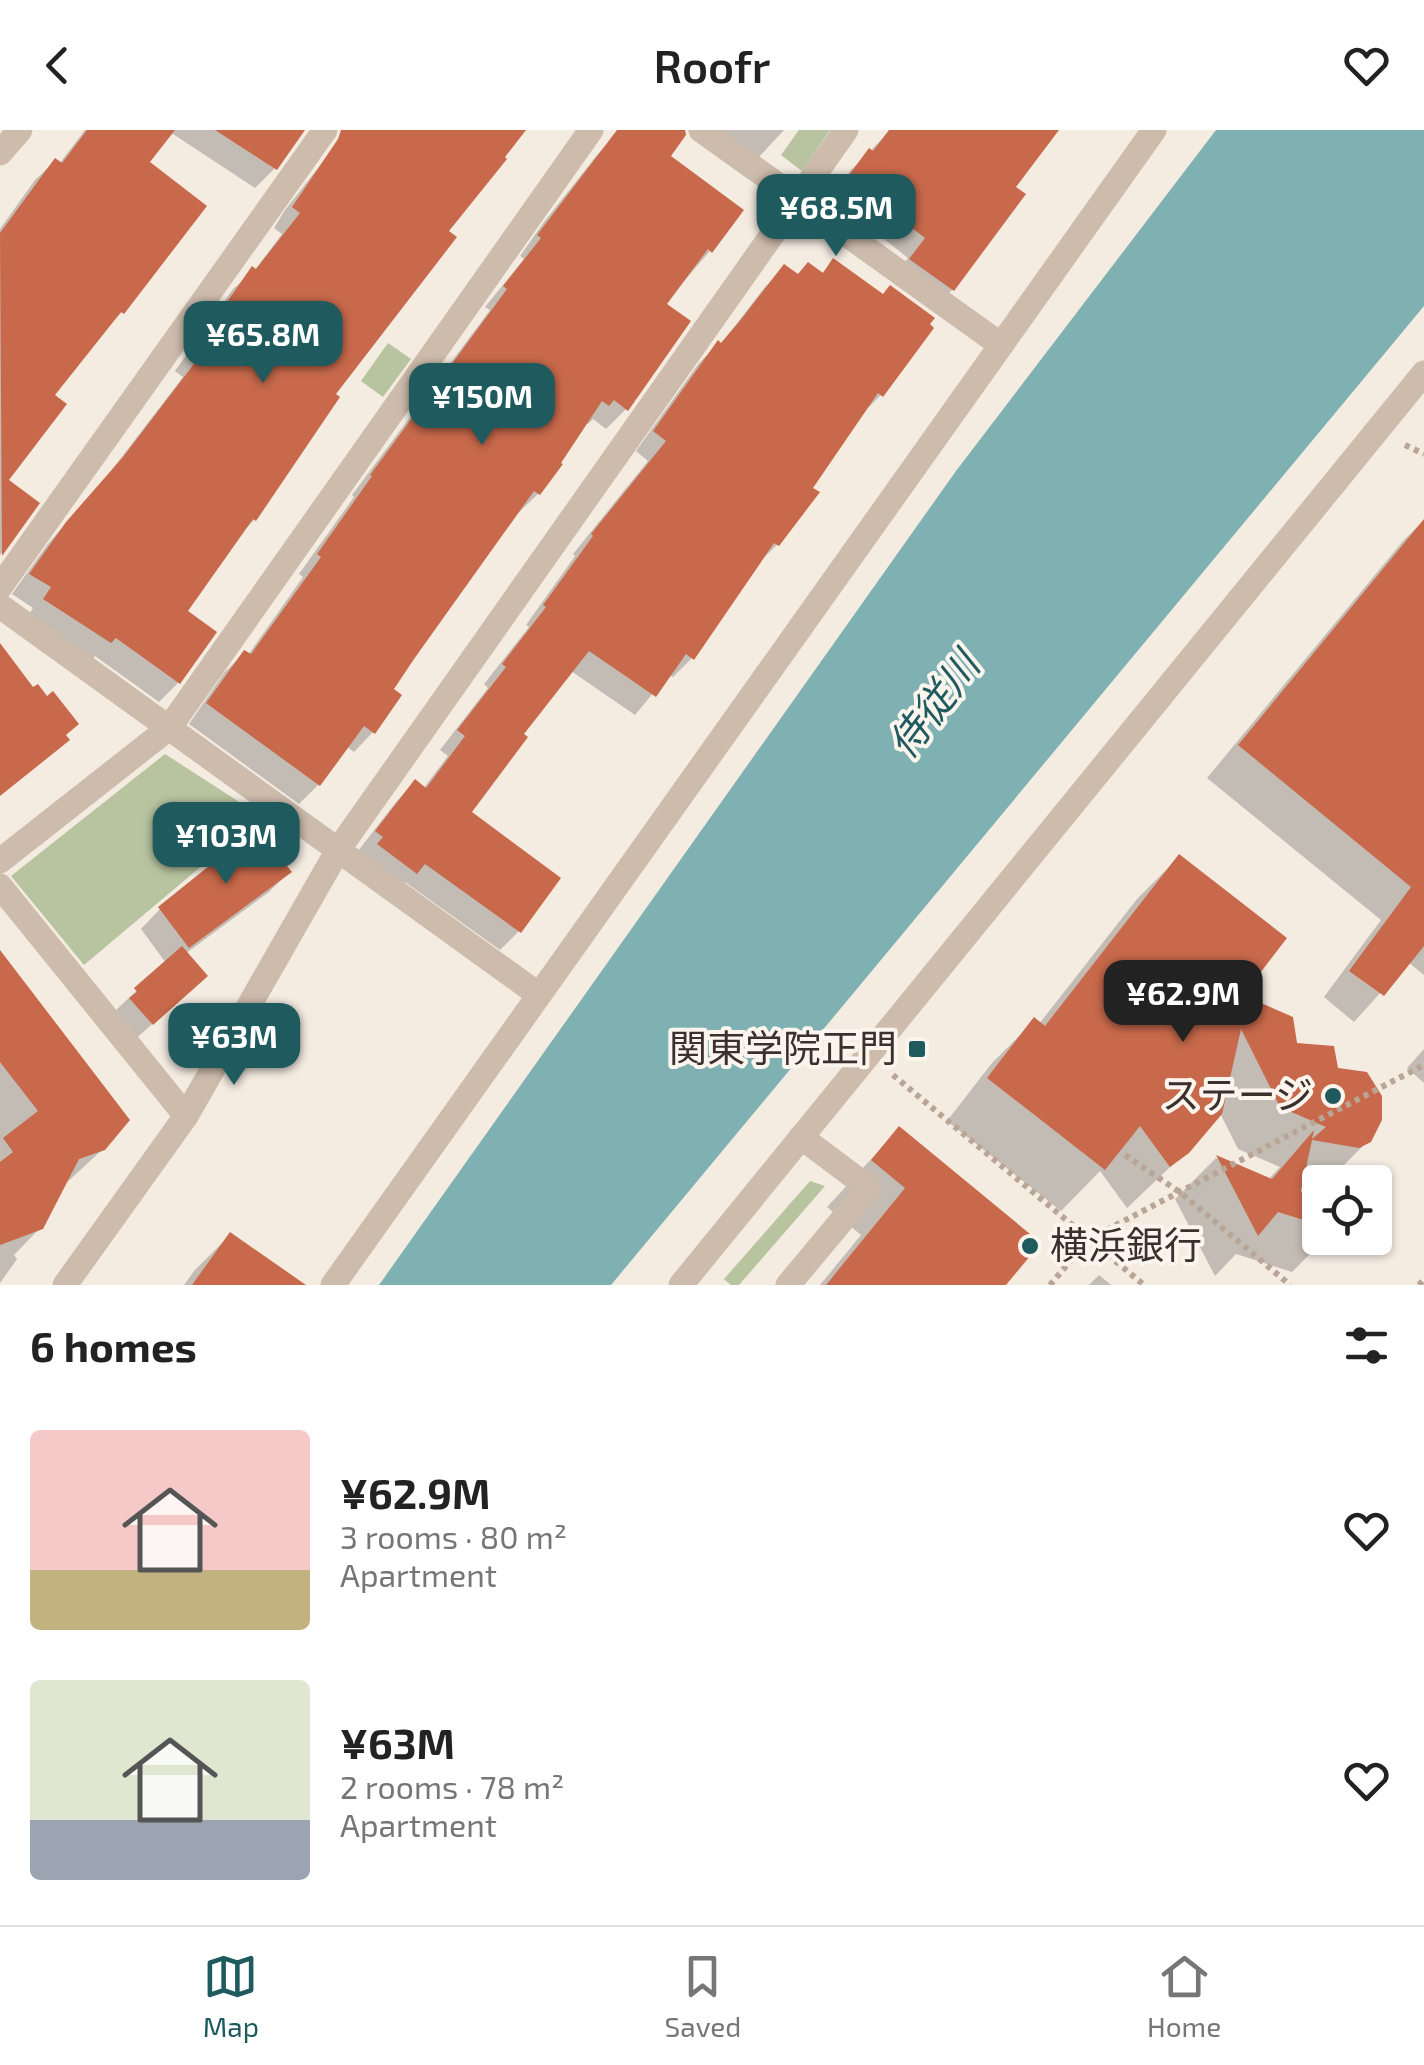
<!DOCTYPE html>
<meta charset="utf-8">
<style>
:root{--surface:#fff;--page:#f2f2f2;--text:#222;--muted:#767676;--line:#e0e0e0;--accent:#1f5a5e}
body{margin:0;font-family:"Exo 2","Noto Sans JP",sans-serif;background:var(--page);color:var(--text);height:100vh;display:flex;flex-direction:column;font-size:38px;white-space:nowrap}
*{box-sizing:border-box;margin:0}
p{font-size:32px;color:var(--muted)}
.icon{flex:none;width:55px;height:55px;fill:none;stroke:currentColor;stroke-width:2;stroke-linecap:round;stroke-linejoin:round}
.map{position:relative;height:1155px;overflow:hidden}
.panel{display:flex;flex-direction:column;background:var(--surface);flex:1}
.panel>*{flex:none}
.fabs{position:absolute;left:1302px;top:1035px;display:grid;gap:20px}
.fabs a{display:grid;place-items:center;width:90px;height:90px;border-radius:10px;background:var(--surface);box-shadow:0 2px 8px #0004;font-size:50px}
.price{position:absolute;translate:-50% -85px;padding:0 22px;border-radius:20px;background:var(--accent);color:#fff;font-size:32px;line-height:65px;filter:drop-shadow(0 2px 5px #0008)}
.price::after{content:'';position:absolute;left:50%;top:60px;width:30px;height:22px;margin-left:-15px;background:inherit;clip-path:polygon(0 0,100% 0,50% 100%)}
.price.active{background:#222;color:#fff}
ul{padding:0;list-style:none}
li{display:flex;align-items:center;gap:30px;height:250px;padding:0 30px}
li span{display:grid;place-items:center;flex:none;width:280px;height:200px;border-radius:10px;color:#555}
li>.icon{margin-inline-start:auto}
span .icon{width:120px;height:120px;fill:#fffc;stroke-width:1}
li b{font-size:42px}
h2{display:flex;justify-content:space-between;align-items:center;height:120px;padding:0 30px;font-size:42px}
header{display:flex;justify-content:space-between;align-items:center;height:130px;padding:0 30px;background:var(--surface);font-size:45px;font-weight:600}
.dock{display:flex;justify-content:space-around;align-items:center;height:140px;border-top:2px solid var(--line);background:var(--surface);font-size:28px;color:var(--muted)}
.dock a{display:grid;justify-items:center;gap:5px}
.dock .active{color:var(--accent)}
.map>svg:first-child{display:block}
</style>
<header><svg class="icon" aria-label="back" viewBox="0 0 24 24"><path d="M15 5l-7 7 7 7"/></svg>Roofr<svg class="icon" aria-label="heart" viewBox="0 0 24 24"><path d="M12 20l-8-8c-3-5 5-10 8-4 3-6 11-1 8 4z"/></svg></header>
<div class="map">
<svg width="1424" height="1155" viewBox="0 0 1424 1155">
<rect width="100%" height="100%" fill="#f4ebe1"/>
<g fill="#b8c4a0">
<polygon points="799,0 830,0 802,41 781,25"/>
<polygon points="388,213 411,229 383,267 361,251"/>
<polygon points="165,624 261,686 84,835 11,746"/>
<polygon points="810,1051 825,1056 739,1155 731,1155 724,1149"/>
</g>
<polygon fill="#7fb0b2" points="1216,0 1424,0 1424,176 611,1155 379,1155 956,341"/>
<g fill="#0003">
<polygon points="85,0 278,0 295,10 275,38 255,58 170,2 146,32 122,182 102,202 52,265 6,351 37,373 0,425 0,99 35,50 55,31 59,34"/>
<polygon points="348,0 523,0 446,101 332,264 254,390 240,404 185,482 214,502 178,553 159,572 95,526 90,531 26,489 33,478 12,464 47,415 104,350 183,247 175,241 233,159 254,141 282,104 274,98 285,80"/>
<polygon points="627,0 684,0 667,26 710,121 664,174 688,192 626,279 606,299 593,289 588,294 585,292 538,364 518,383 516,381 391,560 373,602 354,622 346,616 318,655 299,674 189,594 224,543 244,523 248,525 303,447 299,444 354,367 352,365 490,180 485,177 524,129 520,126 544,92 597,25 616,5"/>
<polygon points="705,0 784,0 758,28"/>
<polygon points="891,0 1056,0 1013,57 1022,64 952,160 934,178 893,148 908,128 855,86 844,96 821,80 851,40"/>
<polygon points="834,131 881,265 862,284 810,358 816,363 777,415 757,434 692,528 673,547 669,544 635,585 571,541 521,605 468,682 519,801 500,820 405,752 396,762 358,721 396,672 415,652 423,659 448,626 440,620 488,558 484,554 529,497 526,495 575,426 573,424 648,331 636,321 699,233 718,214 720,215 765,157 784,138 796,146 821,144"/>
<polygon points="1424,390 1424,845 1408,832 1354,892 1324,867 1381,790 1207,648 1403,411"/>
<polygon points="1179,727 1239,866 1295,916 1336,940 1369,1010 1327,1052 1320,1052 1315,1059 1299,1056 1298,1062 1320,1086 1320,1108 1326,1108 1292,1142 1236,1124 1215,1146 1175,1069 1216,1028 1268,1050 1280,1037 1238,1019 1220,983 1187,1021 1127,1078 1100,1041 1061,1081 947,991 992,933 1034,891 1039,894 1137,769"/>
<polygon points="284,736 289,742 269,762 185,824 185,865 132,912 111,889 118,882 116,880 166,833 141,799 160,779"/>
<polygon points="0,824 104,1018 62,1057 41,1097 14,1125 17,1129 0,1153"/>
<polygon points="1424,919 1424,953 1407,938"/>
<polygon points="899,999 1003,1155 820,1155 861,1105 827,1077"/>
<polygon points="230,1105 268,1155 184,1155 194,1141"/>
<polygon points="1099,1145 1111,1155 1089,1155"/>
</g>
<g fill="#c8694b">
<polygon points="87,0 175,0 150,32 207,76 124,184 121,182 55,265 67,274 9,350 40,373 2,426 0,103 55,28 62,33"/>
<polygon points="215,0 305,0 277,40"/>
<polygon points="341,0 526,0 505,27 507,29 449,101 457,107 336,264 340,267 256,391 253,389 188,481 217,502 180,554 116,508 111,513 43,469 51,457 29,444 66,392 123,327 200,226 193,221 252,136 256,139 300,83 292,77 338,9"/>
<polygon points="617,0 685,0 686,5 671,26 744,80 712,123 708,119 667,174 691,191 628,281 614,270 609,276 602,271 561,333 563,334 540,365 534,361 414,529 394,559 402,565 375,604 364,596 320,656 206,573 244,520 251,524 321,427 317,424 372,346 370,345 507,159 503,156 541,108 537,105"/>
<polygon points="889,0 1059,0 1016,57 1026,64 954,161 909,129 925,108 873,68 864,80 838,60 869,18 873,21"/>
<polygon points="833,128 883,164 890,155 935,188 930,194 934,198 883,267 878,263 813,358 820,362 779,416 774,413 694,530 686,524 656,567 589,521 524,604 528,607 472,682 561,748 521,803 425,734 417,744 377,714 383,707 375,701 415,649 426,658 465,606 457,600 506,537 502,534 546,477 543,475 593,406 591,404 666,311 653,301 718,210 721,213 739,192 784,134 798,144 808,132 823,143"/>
<polygon points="1424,389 1424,816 1384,866 1349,841 1411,757 1238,615"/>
<polygon points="0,513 33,557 38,554 47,566 53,561 79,594 66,605 70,610 0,666"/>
<polygon points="260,695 290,734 287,736 292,742 189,818 158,777"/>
<polygon points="1179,724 1287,808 1243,865 1293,887 1297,913 1334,916 1338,938 1367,942 1382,966 1382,990 1371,1012 1359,1018 1312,1010 1301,1061 1320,1082 1320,1095 1278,1082 1258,1106 1216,1025 1272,1049 1314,1000 1312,1009 1326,997 1280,977 1241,899 1222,984 1189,1023 1170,1037 1140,996 1105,1040 987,948 1034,887 1045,896"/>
<polygon points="182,816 208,846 153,895 129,868 137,862 134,858"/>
<polygon points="0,820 130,990 105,1020 79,1029 43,1099 0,1115 0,1032 13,1022 3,1008 38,981 0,932"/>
<polygon points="899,996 1041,1113 1006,1155 826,1155 905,1058 871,1030"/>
<polygon points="230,1102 306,1155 192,1155"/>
</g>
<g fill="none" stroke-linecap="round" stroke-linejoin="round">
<g stroke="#b9a596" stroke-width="6" stroke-dasharray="5 5" stroke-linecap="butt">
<polyline points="1405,315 1424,324"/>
<polyline points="893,945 1144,1155"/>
<polyline points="1125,1025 1181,1063 1290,1155"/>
<polyline points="1050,1155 1089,1109 1424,935"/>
<polyline points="1419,1155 1424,1149"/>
</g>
<g stroke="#cdbbac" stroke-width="25">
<polyline points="701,0 1001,215"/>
<polyline points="0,23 20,0"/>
<polyline points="0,457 325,0"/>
<polyline points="0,476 539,865"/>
<polyline points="0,731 169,598 591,0"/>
<polyline points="0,756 186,986"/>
<polyline points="65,1155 186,986 338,720 846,0"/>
<polyline points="333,1155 1154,0"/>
<polyline points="681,1155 1424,243"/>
<polyline points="788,1155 869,1058 801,1007"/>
</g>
</g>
<g fill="#1f5a5e" stroke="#fbf5ee" stroke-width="4">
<rect x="907" y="909" width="20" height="20" rx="5"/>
<circle cx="1333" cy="966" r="10"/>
<circle cx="1030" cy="1116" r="10"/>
</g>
<g text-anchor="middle" stroke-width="8" stroke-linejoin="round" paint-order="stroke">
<g font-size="38" fill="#3b302b" stroke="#fbf5ee" text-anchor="end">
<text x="897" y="932">関東学院正門</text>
<text x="1313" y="979">ステージ</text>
<text x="1050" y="1129" text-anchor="start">横浜銀行</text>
</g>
<g font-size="40" font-style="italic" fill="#1f5a5e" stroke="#fbf5ee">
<text transform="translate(934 575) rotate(-53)" y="14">侍従川</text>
</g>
</g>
</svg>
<div class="fabs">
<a><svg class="icon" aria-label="locate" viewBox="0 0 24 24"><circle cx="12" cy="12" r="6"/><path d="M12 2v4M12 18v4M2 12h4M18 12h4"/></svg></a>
</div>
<b class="price" style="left:836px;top:129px">¥68.5M</b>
<b class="price" style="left:263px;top:256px">¥65.8M</b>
<b class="price" style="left:482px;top:318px">¥150M</b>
<b class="price" style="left:226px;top:757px">¥103M</b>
<b class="price active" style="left:1183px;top:915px">¥62.9M</b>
<b class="price" style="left:234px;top:958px">¥63M</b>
</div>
<section class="panel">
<h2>6 homes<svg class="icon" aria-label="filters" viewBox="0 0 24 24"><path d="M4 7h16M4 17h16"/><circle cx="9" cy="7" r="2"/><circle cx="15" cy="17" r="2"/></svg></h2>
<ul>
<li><span style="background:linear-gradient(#f6c9c9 70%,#c2b280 0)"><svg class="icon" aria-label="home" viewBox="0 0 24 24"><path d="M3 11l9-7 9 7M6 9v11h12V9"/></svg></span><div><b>¥62.9M</b><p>3 rooms · 80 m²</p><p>Apartment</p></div><svg class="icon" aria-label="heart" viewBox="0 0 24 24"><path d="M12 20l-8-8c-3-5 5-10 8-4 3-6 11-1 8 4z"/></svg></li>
<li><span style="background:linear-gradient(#dfe7d0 70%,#9aa5b1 0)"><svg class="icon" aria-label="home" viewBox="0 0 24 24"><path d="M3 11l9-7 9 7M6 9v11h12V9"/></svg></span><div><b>¥63M</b><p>2 rooms · 78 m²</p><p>Apartment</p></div><svg class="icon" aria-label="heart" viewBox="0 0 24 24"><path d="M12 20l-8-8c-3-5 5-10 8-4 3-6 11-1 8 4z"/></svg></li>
</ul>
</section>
<nav class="dock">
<a class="active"><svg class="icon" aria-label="map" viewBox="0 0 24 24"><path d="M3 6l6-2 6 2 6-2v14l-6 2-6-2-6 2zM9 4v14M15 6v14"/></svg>Map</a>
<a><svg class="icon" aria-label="saved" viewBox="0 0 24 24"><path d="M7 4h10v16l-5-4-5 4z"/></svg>Saved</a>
<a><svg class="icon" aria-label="home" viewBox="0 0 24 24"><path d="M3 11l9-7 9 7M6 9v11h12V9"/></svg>Home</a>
</nav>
